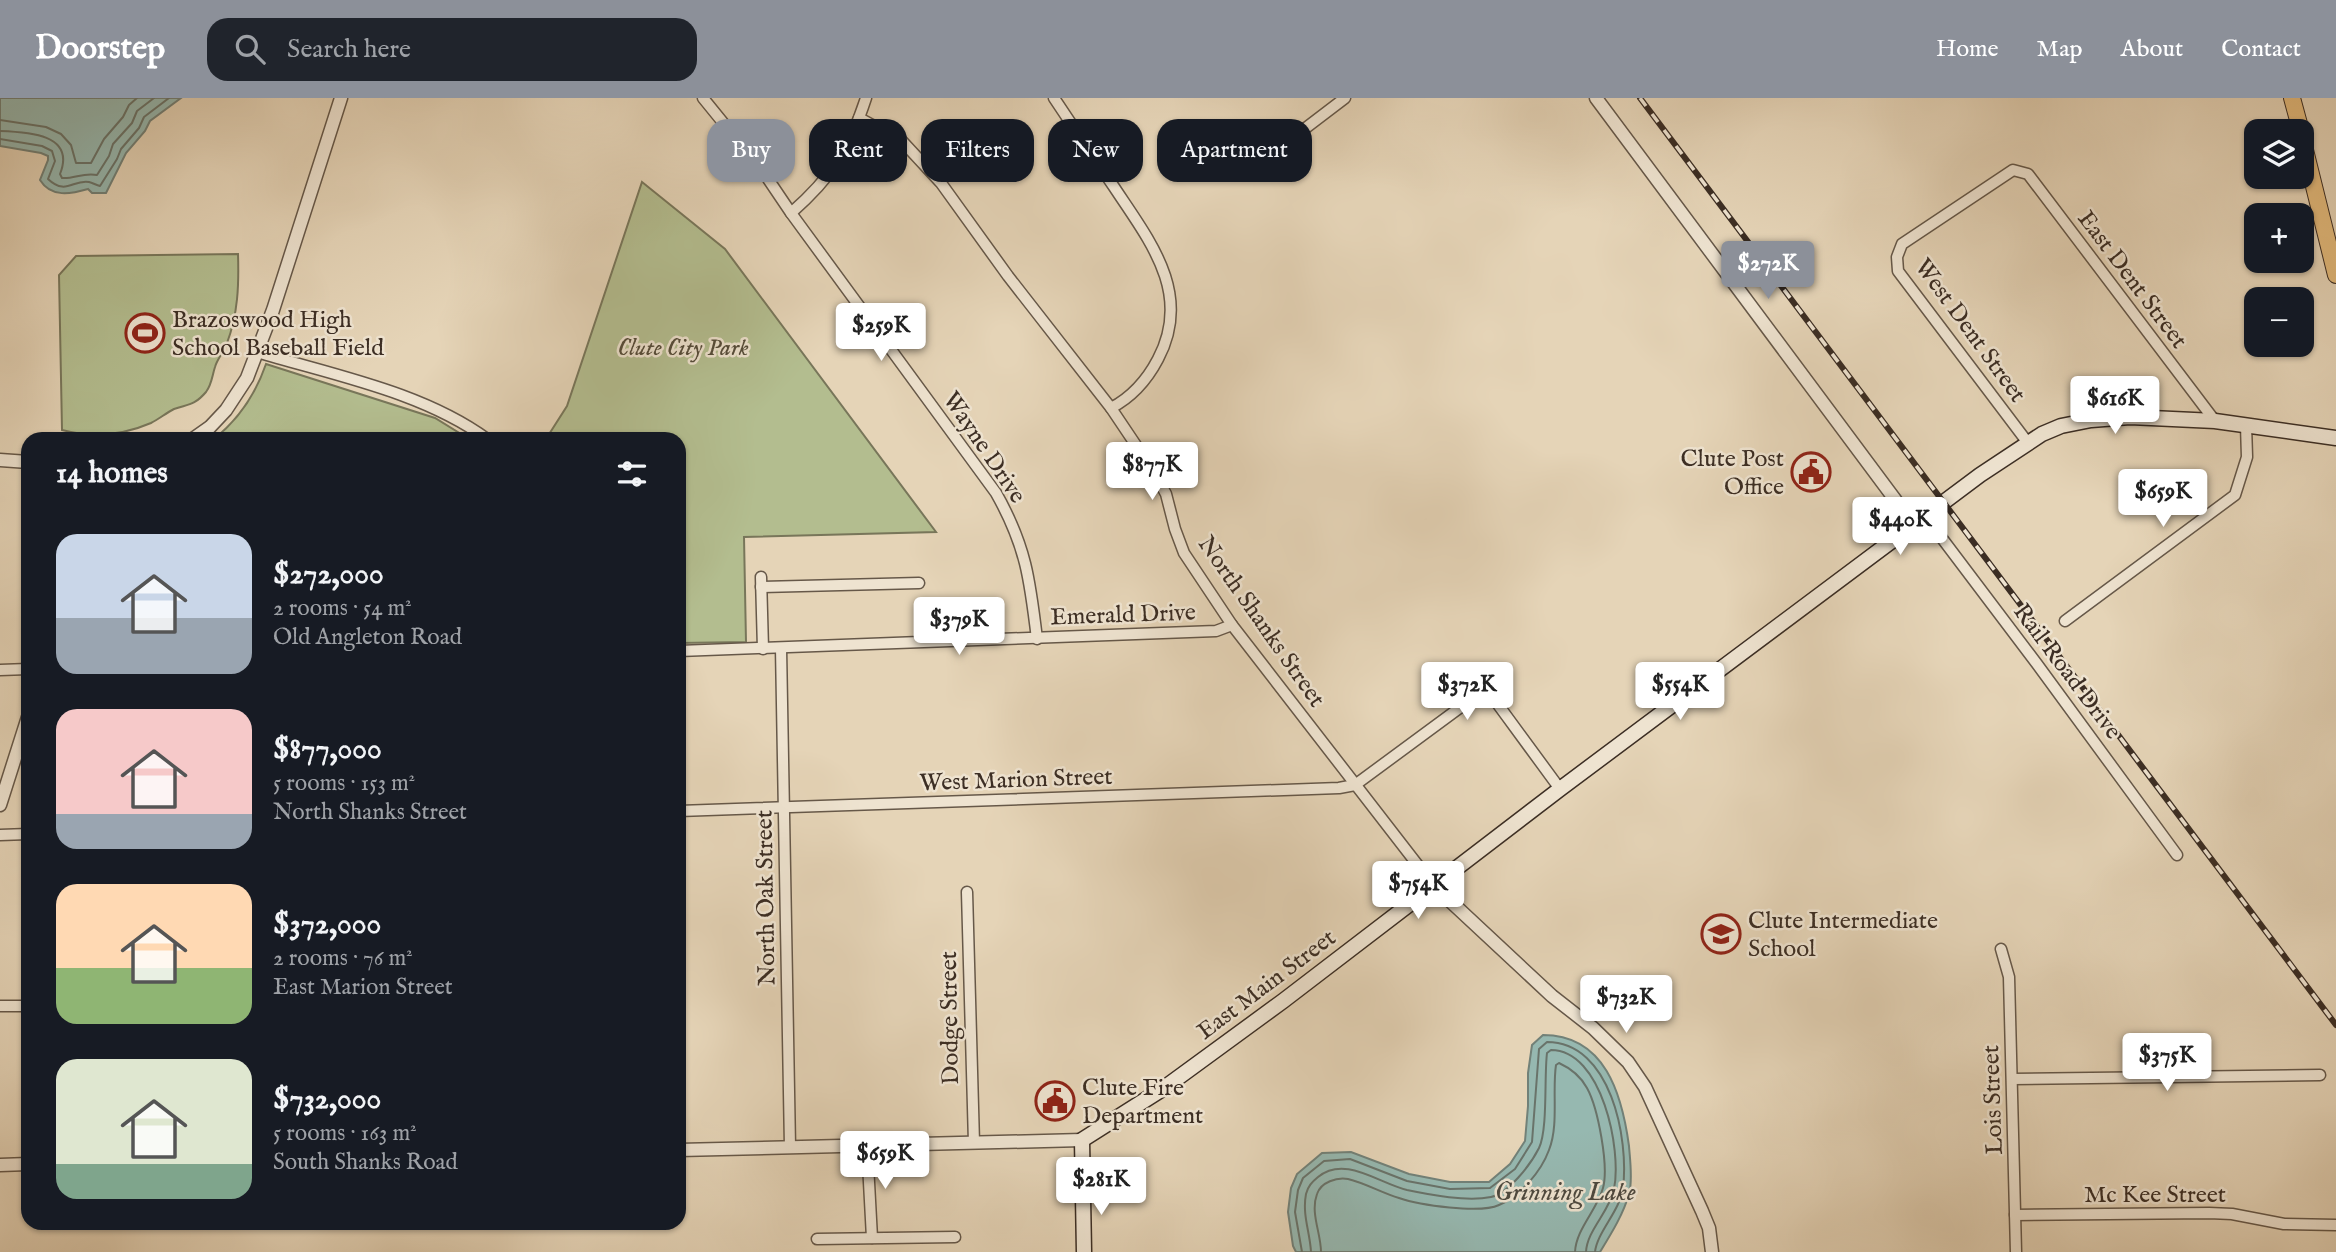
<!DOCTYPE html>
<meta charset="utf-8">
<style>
:root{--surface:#171b24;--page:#20242c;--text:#f1f3f6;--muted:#9ea1a6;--accent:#8c9099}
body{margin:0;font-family:"IM FELL English",serif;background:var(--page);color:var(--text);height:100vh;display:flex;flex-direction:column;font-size:26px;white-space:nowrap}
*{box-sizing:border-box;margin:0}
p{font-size:23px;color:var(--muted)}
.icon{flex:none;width:38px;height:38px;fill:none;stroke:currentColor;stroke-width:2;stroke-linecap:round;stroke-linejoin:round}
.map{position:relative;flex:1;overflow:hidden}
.drawer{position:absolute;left:21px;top:334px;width:665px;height:798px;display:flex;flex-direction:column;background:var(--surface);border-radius:21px;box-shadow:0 2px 5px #0004}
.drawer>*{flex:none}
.hud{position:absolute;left:707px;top:21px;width:665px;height:63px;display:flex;gap:14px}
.tools{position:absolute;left:2244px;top:21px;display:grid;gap:14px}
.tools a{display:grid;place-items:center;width:70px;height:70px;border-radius:14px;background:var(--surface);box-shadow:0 2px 5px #0004;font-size:35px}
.price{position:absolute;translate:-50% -60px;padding:0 16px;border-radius:7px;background:#fff;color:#222;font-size:23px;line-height:46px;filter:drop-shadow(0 2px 4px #0008)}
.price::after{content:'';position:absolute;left:50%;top:42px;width:21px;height:16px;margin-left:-10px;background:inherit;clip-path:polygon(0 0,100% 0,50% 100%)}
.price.selected{background:var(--accent);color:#fff}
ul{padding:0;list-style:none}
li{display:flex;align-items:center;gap:21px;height:175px;padding:0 35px}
li span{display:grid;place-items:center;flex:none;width:196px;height:140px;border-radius:21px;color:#555}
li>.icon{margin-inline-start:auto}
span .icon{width:84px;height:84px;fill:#fffc;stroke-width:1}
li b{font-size:30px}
h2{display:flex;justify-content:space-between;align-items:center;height:84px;padding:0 35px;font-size:30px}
.chip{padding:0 24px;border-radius:21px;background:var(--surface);box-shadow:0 2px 5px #0004;font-size:24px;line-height:63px}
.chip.selected{background:var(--accent);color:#fff}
header{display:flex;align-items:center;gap:42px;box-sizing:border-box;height:98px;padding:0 35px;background:var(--accent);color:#fff}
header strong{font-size:33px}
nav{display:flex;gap:38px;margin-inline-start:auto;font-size:24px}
.search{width:490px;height:63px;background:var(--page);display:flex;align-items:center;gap:18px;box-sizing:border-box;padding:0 24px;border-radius:21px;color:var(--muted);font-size:26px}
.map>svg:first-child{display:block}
</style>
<header>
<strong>Doorstep</strong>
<div class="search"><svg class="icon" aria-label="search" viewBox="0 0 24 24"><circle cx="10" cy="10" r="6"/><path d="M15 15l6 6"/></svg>Search here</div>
<nav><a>Home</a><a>Map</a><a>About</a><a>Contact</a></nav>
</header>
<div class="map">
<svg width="2336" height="1154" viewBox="0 0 2336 1154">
<rect width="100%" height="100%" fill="#e5d4b7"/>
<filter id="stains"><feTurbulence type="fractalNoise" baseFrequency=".00286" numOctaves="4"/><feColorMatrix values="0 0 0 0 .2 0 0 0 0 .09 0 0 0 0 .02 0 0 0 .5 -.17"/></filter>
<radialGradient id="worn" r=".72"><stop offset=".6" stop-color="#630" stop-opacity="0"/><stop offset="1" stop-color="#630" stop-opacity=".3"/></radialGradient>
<g fill="#b3bd8f" stroke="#78765a" stroke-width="2">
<polygon points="642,84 725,151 936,434 744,439 746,544 679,545 679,341 546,341 567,308"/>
<path d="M238,156C239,187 238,216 227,245C224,254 217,261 215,269C212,278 212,286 206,294C194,308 188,306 174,311C166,315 159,321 151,325C121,338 93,340 62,332L59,177L76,158Z"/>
<path d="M266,266L435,320L469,341H214C238,322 256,295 266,266Z"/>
</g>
<g fill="#96b8b0" stroke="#728178" stroke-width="2">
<path d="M0,0H181L150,23L145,33L126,55L106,95H92L88,91C71,96 51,100 40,82L48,62V58L41,55L0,48Z"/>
<path d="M1543,937C1605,937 1622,996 1629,1048C1630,1062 1633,1082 1629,1096C1623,1117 1611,1136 1600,1154H1296L1293,1148L1288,1114L1291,1090L1297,1076L1322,1055L1351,1054L1409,1076L1450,1084H1489L1510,1066L1525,1043L1528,1008V975L1532,947Z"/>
</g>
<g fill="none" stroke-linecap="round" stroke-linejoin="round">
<g stroke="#69736a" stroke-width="2">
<polyline points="0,22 46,29 61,36 71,47 76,65 91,65 104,41 123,19 129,7 137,0"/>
<path d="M0,33C28,34 76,36 60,76L62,80C74,81 84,74 97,77L109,58L113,46L132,25L137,13L154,0"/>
<path d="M0,41L42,48L52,53L55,63L48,81C66,98 73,81 89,84C93,85 96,87 100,88L117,61L121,51L139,30L144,19L169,0"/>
<path d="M1302,1154L1295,1114L1298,1092L1303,1080L1324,1063L1350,1061L1407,1083L1450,1091L1490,1090L1515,1071L1532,1044L1539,951L1547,944C1611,944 1629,1041 1623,1090C1620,1113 1597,1134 1595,1154"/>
<path d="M1311,1154C1310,1134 1302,1117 1306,1096C1308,1088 1312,1084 1318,1079C1345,1057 1378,1085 1407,1092C1431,1097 1467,1104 1491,1099C1509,1095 1531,1066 1539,1050C1548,1031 1544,979 1547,955L1551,952C1602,952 1622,1052 1614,1091C1610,1113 1587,1132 1586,1154"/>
<path d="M1321,1154C1321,1135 1310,1115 1317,1096C1321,1084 1337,1079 1348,1081C1365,1085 1382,1095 1399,1100C1419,1107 1480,1116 1499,1107C1520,1098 1541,1074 1549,1052C1559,1027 1552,993 1556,967L1559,965C1570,970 1581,979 1587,990C1598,1010 1609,1068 1603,1090C1597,1112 1576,1131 1575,1154"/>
</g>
<g stroke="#665849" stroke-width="13">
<g id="minor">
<path d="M703,0L764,75L791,115L996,395C1026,448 1030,482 1037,541"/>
<path d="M1054,0C1074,30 1094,60 1114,89C1149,142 1193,195 1158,261C1147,282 1132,299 1111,310"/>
<polyline points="859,20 902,43 941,85 1008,178 1111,310 1154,374 1166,396 1175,431 1184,455 1232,527 1434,788"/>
<polyline points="1265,61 1345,0"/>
<path d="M791,115C832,79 849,52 866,0"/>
<path d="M257,254C333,277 423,294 487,341"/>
<polyline points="2028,345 1898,173 1897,159 1902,146 2013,72 2028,76 2215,323"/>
<polyline points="1914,427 1938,435 2037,566 2177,757"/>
<polyline points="761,479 763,551"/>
<polyline points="761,489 919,485"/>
<polyline points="2065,523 2235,397 2247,359 2246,327"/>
<polyline points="781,550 790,1049"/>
<polyline points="679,553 1216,533 1232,527"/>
<polyline points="0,572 28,571"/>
<polyline points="679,713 1339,690 1355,687 1473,600 1485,598 1494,601 1560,691"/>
<polyline points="0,737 28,736"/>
<polyline points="967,794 974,1045"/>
<polyline points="2001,851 2009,879 2016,1154"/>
<polyline points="0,908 28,908"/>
<polyline points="2013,981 2320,977"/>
<polyline points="867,1047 872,1140"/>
<polyline points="2015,1117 2209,1115 2232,1116 2284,1126 2336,1127"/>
<polyline points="817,1141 955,1139"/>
</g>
</g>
<g stroke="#665849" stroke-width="15">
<g id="tertiary">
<polyline points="1596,0 1914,427"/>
<polyline points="193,341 210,329 226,312 247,280 273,212 341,0"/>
<polyline points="0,362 28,364"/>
<polyline points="0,707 28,619"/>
<polyline points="1434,788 1552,898 1593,930 1628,964 1645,989 1702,1113 1709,1130 1712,1154"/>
<polyline points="679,1052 1082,1042"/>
<polyline points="0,1067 28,1066"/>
</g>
</g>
<g stroke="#3c2e24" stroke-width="17">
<polyline id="secondary" points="1084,1154 1082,1042 1164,990 1283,903 1560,691 1980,377 2042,336 2061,328 2091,322 2130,319 2215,323 2336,340"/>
</g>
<g stroke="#3c2e24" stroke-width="18">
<g id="primary">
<polyline points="2292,0 2301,33"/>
<polyline points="2301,36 2336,177"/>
</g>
</g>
<use href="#minor" stroke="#eee3d0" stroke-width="10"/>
<use href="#tertiary" stroke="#eee3d0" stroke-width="12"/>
<use href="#secondary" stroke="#eee3d0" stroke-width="14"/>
<use href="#primary" stroke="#e2ba7c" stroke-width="16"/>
<g stroke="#3c2e24" stroke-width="6">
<polyline id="rail" points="1640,0 2336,927"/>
</g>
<use href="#rail" stroke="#eee3d0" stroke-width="3.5" stroke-dasharray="10" stroke-linecap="butt"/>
</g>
<defs>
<g id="stadium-ring" transform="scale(2.0125)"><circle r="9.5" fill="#eee3d0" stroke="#8f2418" stroke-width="1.5"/><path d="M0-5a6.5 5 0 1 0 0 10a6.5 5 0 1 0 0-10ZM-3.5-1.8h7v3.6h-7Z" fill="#8f2418"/></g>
<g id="civic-ring" transform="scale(2.0125)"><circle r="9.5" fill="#eee3d0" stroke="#8f2418" stroke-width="1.5"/><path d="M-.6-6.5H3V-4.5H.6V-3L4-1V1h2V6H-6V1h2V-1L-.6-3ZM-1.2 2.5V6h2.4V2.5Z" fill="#8f2418"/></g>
<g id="school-ring" transform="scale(2.0125)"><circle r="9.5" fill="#eee3d0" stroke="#8f2418" stroke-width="1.5"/><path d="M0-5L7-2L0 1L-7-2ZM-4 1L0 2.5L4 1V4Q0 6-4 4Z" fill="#8f2418"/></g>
</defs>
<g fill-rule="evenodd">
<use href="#stadium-ring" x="145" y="235"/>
<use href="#civic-ring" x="1811" y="374"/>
<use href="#school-ring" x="1721" y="836"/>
<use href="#civic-ring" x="1055" y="1003"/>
</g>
<g text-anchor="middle" stroke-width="5" stroke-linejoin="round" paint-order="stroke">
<g font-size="24" fill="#3c2e24" stroke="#eee3d0">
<text transform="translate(2133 181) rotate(53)" y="8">East Dent Street</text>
<text transform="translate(1971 232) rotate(54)" y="8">West Dent Street</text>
<text transform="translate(985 349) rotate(56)" y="8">Wayne Drive</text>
<text transform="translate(1123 516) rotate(-2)" y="8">Emerald Drive</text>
<text transform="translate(1262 523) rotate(55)" y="8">North Shanks Street</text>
<text transform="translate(2068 573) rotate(53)" y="8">Rail Road Drive</text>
<text transform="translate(1016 681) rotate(-2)" y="8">West Marion Street</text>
<text transform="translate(765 800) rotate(-91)" y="8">North Oak Street</text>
<text transform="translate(1266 886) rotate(-37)" y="8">East Main Street</text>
<text transform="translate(949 920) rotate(-91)" y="8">Dodge Street</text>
<text transform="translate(1992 1002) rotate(-92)" y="8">Lois Street</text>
<text x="2155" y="1104">Mc Kee Street</text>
</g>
<g font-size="24" fill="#3c2e24" stroke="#eee3d0" text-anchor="start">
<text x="172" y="229">Brazoswood High<tspan x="172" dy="28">School Baseball Field</tspan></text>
<text x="1784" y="368" text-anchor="end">Clute Post<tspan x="1784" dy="28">Office</tspan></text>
<text x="1748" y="830">Clute Intermediate<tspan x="1748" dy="28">School</tspan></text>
<text x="1082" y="997">Clute Fire<tspan x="1082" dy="28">Department</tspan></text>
</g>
<g font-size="24" font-style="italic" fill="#544b39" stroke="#eee3d0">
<text x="683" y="257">Clute City Park</text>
</g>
<g font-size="26" font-style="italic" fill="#4e4a40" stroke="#eee3d0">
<text x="1565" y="1102">Grinning Lake</text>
</g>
</g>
<rect width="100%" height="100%" filter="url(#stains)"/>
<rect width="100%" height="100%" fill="url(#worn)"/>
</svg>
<div class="tools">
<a><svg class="icon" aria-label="layers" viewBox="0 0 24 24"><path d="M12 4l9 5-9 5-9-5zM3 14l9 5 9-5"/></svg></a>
<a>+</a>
<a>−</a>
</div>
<b class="price selected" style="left:1768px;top:203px">$272K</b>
<b class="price" style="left:881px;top:265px">$259K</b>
<b class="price" style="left:2115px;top:338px">$616K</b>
<b class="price" style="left:1152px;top:404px">$877K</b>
<b class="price" style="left:2163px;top:431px">$659K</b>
<b class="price" style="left:1900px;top:459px">$440K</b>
<b class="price" style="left:959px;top:559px">$379K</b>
<b class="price" style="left:1467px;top:624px">$372K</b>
<b class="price" style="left:1680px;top:624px">$554K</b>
<b class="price" style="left:1418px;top:823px">$754K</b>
<b class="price" style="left:1626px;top:937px">$732K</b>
<b class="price" style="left:2167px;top:995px">$375K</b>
<b class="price" style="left:885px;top:1093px">$659K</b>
<b class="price" style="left:1101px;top:1119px">$281K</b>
<div class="hud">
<a class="chip selected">Buy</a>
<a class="chip">Rent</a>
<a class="chip">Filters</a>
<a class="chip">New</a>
<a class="chip">Apartment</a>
</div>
<section class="drawer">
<h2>14 homes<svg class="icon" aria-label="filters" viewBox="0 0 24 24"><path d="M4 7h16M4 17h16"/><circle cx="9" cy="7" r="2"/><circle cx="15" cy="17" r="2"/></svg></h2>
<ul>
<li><span style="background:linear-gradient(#c9d6e8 60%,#9aa5b1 0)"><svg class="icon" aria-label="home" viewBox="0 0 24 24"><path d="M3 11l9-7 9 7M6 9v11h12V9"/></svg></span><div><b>$272,000</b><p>2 rooms · 54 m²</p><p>Old Angleton Road</p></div></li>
<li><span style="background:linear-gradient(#f6c9c9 75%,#9aa5b1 0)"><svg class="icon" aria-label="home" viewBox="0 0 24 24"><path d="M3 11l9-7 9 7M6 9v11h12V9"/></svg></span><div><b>$877,000</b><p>5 rooms · 153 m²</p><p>North Shanks Street</p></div></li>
<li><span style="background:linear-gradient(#ffd9b3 60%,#8fb573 0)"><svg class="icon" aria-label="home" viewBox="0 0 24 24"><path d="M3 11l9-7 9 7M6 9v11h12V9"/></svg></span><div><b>$372,000</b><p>2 rooms · 76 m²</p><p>East Marion Street</p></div></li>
<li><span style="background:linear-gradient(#dfe7d0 75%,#7fa58c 0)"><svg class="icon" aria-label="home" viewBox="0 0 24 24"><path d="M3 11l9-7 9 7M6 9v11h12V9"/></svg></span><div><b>$732,000</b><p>5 rooms · 163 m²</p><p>South Shanks Road</p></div></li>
</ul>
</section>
</div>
